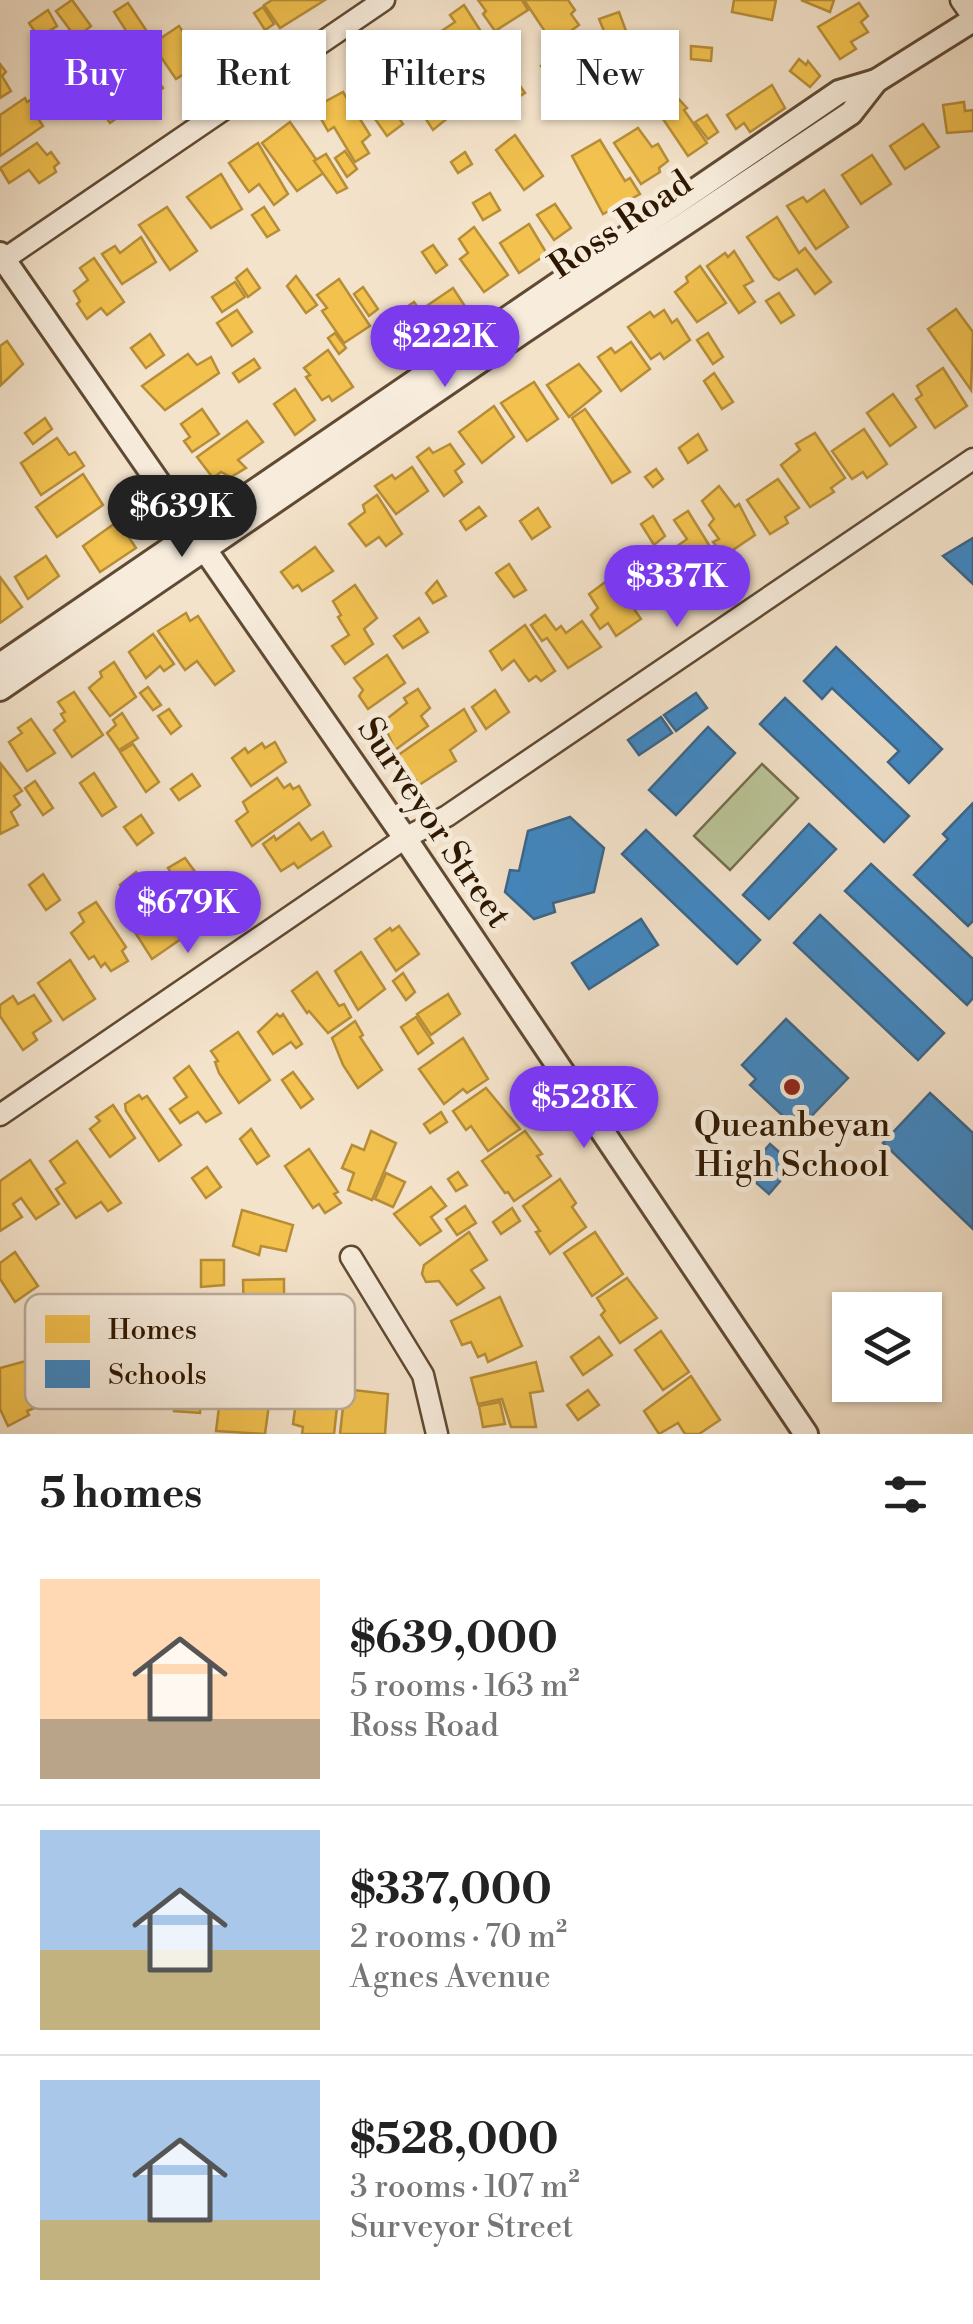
<!DOCTYPE html>
<meta charset="utf-8">
<style>
:root{--surface:#fff;--page:#f6f6f6;--text:#222;--muted:#767676;--line:#e0e0e0;--accent:#7c3aed}
body{margin:0;font-family:"Libre Bodoni",serif;background:var(--page);color:var(--text);height:100vh;display:flex;flex-direction:column;font-size:38px;white-space:nowrap}
*{box-sizing:border-box;margin:0}
p{font-size:32px;color:var(--muted)}
.icon{flex:none;width:55px;height:55px;fill:none;stroke:currentColor;stroke-width:2;stroke-linecap:round;stroke-linejoin:round}
.map{position:relative;height:1434px;overflow:hidden}
.drawer{display:flex;flex-direction:column;background:var(--surface);flex:1}
.drawer>*{flex:none}
.top-card{position:absolute;left:30px;top:30px;width:915px;height:90px;display:flex;gap:20px}
.controls{position:absolute;left:832px;top:1292px;display:grid;gap:20px}
.controls a{display:grid;place-items:center;width:110px;height:110px;border-radius:0px;background:var(--surface);box-shadow:0 2px 8px #0004;font-size:50px}
.price{position:absolute;translate:-50% -85px;padding:0 22px;border-radius:35px;background:var(--accent);color:#fff;font-size:32px;line-height:65px;filter:drop-shadow(0 2px 5px #0008)}
.price::after{content:'';position:absolute;left:50%;top:60px;width:30px;height:22px;margin-left:-15px;background:inherit;clip-path:polygon(0 0,100% 0,50% 100%)}
.price.selected{background:#222;color:#fff}
ul{padding:0;list-style:none}
li{display:flex;align-items:center;gap:30px;height:250px;padding:0 40px}
li+li{border-top:2px solid var(--line)}
li span{display:grid;place-items:center;flex:none;width:280px;height:200px;border-radius:0px;color:#555}
li>.icon{margin-inline-start:auto}
span .icon{width:120px;height:120px;fill:#fffc;stroke-width:1}
li b{font-size:42px}
h2{display:flex;justify-content:space-between;align-items:center;height:120px;padding:0 40px;font-size:42px}
.pill{padding:0 35px;border-radius:0px;background:var(--surface);box-shadow:0 2px 8px #0004;font-size:35px;line-height:90px}
.pill.selected{background:var(--accent);color:#fff}
.map>svg:first-child{display:block}
</style>
<div class="map">
<svg width="973" height="1434" viewBox="0 0 973 1434">
<rect width="100%" height="100%" fill="#f4e3cb"/>
<filter id="stains"><feTurbulence type="fractalNoise" baseFrequency=".002" numOctaves="4"/><feColorMatrix values="0 0 0 0 .2 0 0 0 0 .09 0 0 0 0 .02 0 0 0 .5 -.17"/></filter>
<radialGradient id="worn" r=".72"><stop offset=".6" stop-color="#630" stop-opacity="0"/><stop offset="1" stop-color="#630" stop-opacity=".3"/></radialGradient>
<polygon fill="#bac498" stroke="#746e4c" stroke-width="2.5" points="762,764 798,798 730,870 694,836"/>
<g fill="#f2c14e" stroke="#b78e37" stroke-width="2.5">
<polygon points="72,0 91,26 76,38 56,11"/>
<polygon points="272,0 325,0 280,28 264,5"/>
<polygon points="478,0 522,0 528,10 495,31 483,14 486,11"/>
<polygon points="524,0 568,0 575,10 571,14 579,25 568,33 571,39 556,48"/>
<polygon points="734,0 776,0 772,20 732,12"/>
<polygon points="801,0 834,0 830,12"/>
<polygon points="128,3 146,30 132,40 114,12"/>
<polygon points="859,3 868,16 861,22 868,32 851,42 856,49 840,59 818,27"/>
<polygon points="464,5 487,41 456,62 437,34 455,22 450,15"/>
<polygon points="263,7 274,24 265,30 254,13"/>
<polygon points="48,10 57,26 39,38 29,23"/>
<polygon points="619,12 626,31 606,36 599,19"/>
<polygon points="179,26 203,62 176,79 152,44"/>
<polygon points="424,34 445,70 417,89 397,61 405,54 404,49"/>
<polygon points="600,35 609,57 587,67 578,45"/>
<polygon points="128,41 163,88 130,111 93,53 105,43 111,53"/>
<polygon points="691,46 712,48 711,61 691,59"/>
<polygon points="560,55 566,65 548,76 541,66"/>
<polygon points="69,57 80,72 53,90 42,75"/>
<polygon points="799,59 806,65 808,61 820,76 810,87 790,71"/>
<polygon points="0,64 6,72 2,76 11,91 0,98"/>
<polygon points="388,65 402,88 387,100 403,124 387,136 354,89 366,81 363,76 375,68 379,72"/>
<polygon points="518,83 525,93 506,105 499,95"/>
<polygon points="772,85 785,108 750,132 744,123 736,129 727,115"/>
<polygon points="343,92 370,135 362,142 369,153 355,162 334,127 328,131 317,112 321,108 319,105"/>
<polygon points="674,94 687,108 684,110 707,143 688,156 655,107"/>
<polygon points="109,96 121,115 110,123 97,105"/>
<polygon points="36,97 40,103 32,109 43,126 0,156 0,115 25,98 27,102"/>
<polygon points="436,98 449,117 433,130 420,110"/>
<polygon points="964,102 965,111 973,110 973,131 947,133 943,105"/>
<polygon points="707,115 718,132 708,139 695,122"/>
<polygon points="290,122 325,172 297,191 262,143"/>
<polygon points="923,124 939,147 905,169 890,146"/>
<polygon points="638,128 652,147 658,144 668,161 659,168 660,172 641,184 614,143"/>
<polygon points="515,135 543,176 524,190 496,150"/>
<polygon points="600,140 625,181 630,178 640,194 603,214 572,156"/>
<polygon points="37,143 47,155 51,152 59,163 54,167 56,172 39,183 29,170 9,183 0,168"/>
<polygon points="258,143 288,194 274,205 259,184 249,192 229,163"/>
<polygon points="345,151 357,169 347,177 335,158"/>
<polygon points="465,152 472,164 458,173 451,162"/>
<polygon points="326,154 347,188 337,193 314,161"/>
<polygon points="872,155 891,184 861,204 842,175"/>
<polygon points="221,174 242,209 211,228 187,197"/>
<polygon points="824,190 848,227 816,249 787,206 803,197 807,202"/>
<polygon points="490,193 500,210 483,220 473,203"/>
<polygon points="555,204 571,228 554,240 537,215"/>
<polygon points="167,207 197,251 170,270 139,225"/>
<polygon points="264,207 279,230 267,237 252,215"/>
<polygon points="777,217 799,253 805,248 831,282 815,294 797,269 779,280 774,277 747,237"/>
<polygon points="529,224 547,254 519,273 500,243"/>
<polygon points="474,227 508,275 484,292 460,259 468,253 459,239"/>
<polygon points="141,237 156,262 122,284 102,254 115,246 120,253"/>
<polygon points="433,245 447,265 436,273 422,252"/>
<polygon points="734,251 753,281 744,286 755,302 739,313 707,266 725,253 728,257"/>
<polygon points="94,258 124,302 107,315 101,308 87,319 77,304 80,301 74,291 88,280 80,268"/>
<polygon points="700,266 726,303 697,322 675,292 688,282 686,277"/>
<polygon points="247,269 260,288 248,297 236,278"/>
<polygon points="296,276 317,305 306,313 287,286"/>
<polygon points="339,279 370,326 344,343 322,311 327,308 317,295"/>
<polygon points="235,282 245,297 222,312 212,297"/>
<polygon points="363,287 378,309 369,316 354,294"/>
<polygon points="453,288 468,311 440,330 425,307"/>
<polygon points="779,293 794,315 781,323 766,301"/>
<polygon points="414,302 435,332 417,346 412,340 400,349 382,324"/>
<polygon points="956,309 973,332 971,390 928,329"/>
<polygon points="237,310 252,332 232,346 217,323"/>
<polygon points="664,310 672,323 677,319 690,340 664,359 660,353 651,359 628,327 650,312 654,317"/>
<polygon points="335,333 346,348 339,354 328,338"/>
<polygon points="708,333 723,357 713,364 697,340"/>
<polygon points="150,334 164,355 146,368 131,348"/>
<polygon points="7,341 23,364 1,385 0,346"/>
<polygon points="631,342 650,369 621,391 598,357 611,348 615,353"/>
<polygon points="328,350 353,387 332,401 329,396 322,400 306,377 310,375 304,368"/>
<polygon points="188,354 197,365 211,357 219,373 165,410 142,386"/>
<polygon points="254,359 260,368 239,382 233,373"/>
<polygon points="579,364 601,391 569,417 547,385"/>
<polygon points="943,368 967,406 935,428 916,399 922,395 917,386"/>
<polygon points="714,373 733,402 722,409 704,381"/>
<polygon points="534,382 558,419 527,441 501,403"/>
<polygon points="295,389 315,420 295,435 274,404"/>
<polygon points="893,394 916,427 890,446 867,413"/>
<polygon points="494,406 514,437 482,463 459,432"/>
<polygon points="202,409 219,434 192,452 184,441 190,437 181,424"/>
<polygon points="585,409 630,472 612,483 572,418"/>
<polygon points="45,418 52,429 33,444 25,433"/>
<polygon points="247,421 263,442 238,460 246,468 231,477 221,472 213,478 197,457"/>
<polygon points="864,429 887,464 867,478 863,472 852,479 832,451"/>
<polygon points="815,433 845,478 831,488 834,492 810,507 781,465 800,450 796,444"/>
<polygon points="698,434 707,450 688,463 679,448"/>
<polygon points="57,438 69,455 75,452 84,466 41,495 21,463"/>
<polygon points="450,444 464,464 455,471 462,482 444,496 417,457 429,448 433,453"/>
<polygon points="412,467 428,491 396,514 375,486 392,475 395,479"/>
<polygon points="656,469 663,479 653,487 645,477"/>
<polygon points="83,474 103,505 57,537 36,507"/>
<polygon points="778,479 799,508 785,517 788,523 770,534 747,500"/>
<polygon points="719,486 735,507 739,504 755,535 724,556 713,542 719,539 709,525 714,519 702,501"/>
<polygon points="377,495 402,534 386,546 379,537 366,546 349,524 365,512 363,505"/>
<polygon points="479,507 486,516 466,530 460,521"/>
<polygon points="538,508 550,527 532,539 520,521"/>
<polygon points="688,511 717,558 687,578 669,552 687,539 674,520"/>
<polygon points="653,516 665,536 654,545 641,524"/>
<polygon points="118,521 136,548 100,572 83,546"/>
<polygon points="315,547 333,571 302,591 298,585 293,588 281,572"/>
<polygon points="649,555 671,588 666,592 667,596 651,606 649,603 645,606 629,583 636,579 629,569"/>
<polygon points="46,556 59,576 28,599 15,577"/>
<polygon points="509,564 526,590 514,597 496,573"/>
<polygon points="0,577 22,607 0,623"/>
<polygon points="612,577 641,619 616,636 608,623 600,629 591,615 598,608 589,594"/>
<polygon points="437,581 446,596 433,603 426,593"/>
<polygon points="355,585 377,618 364,629 373,644 345,664 332,646 349,635 338,617 341,615 333,601"/>
<polygon points="186,613 190,621 198,616 234,671 215,685 197,661 185,670 158,631"/>
<polygon points="545,615 556,630 561,626 566,633 582,621 601,647 568,668 547,638 542,641 531,625"/>
<polygon points="419,618 428,632 403,648 394,636"/>
<polygon points="525,625 555,671 541,681 536,676 529,681 514,660 502,670 490,651"/>
<polygon points="153,634 174,664 164,671 160,666 146,678 129,652"/>
<polygon points="387,655 405,683 368,709 359,696 363,690 354,678"/>
<polygon points="114,662 136,697 110,716 89,688 102,677 100,672"/>
<polygon points="148,687 161,705 153,710 140,693"/>
<polygon points="418,689 430,708 421,716 428,726 395,750 383,722 407,703 404,698"/>
<polygon points="495,690 509,712 486,729 472,707"/>
<polygon points="74,692 103,735 72,757 54,730 65,721 61,714 65,712 58,702"/>
<polygon points="169,709 181,726 171,734 158,716"/>
<polygon points="464,709 476,731 450,750 456,761 419,785 411,773 407,776 394,758"/>
<polygon points="122,713 138,738 119,750 107,733 116,725 113,720"/>
<polygon points="31,719 55,753 27,771 9,742 22,733 18,728"/>
<polygon points="275,742 286,762 251,786 232,758 245,748 248,753 262,743 265,748"/>
<polygon points="133,744 159,782 146,792 120,752"/>
<polygon points="1,764 22,791 14,796 20,805 11,812 18,825 0,834"/>
<polygon points="94,773 116,807 102,816 80,783"/>
<polygon points="192,774 200,786 179,800 171,789"/>
<polygon points="277,778 284,788 290,784 293,789 299,786 310,805 252,846 236,821 248,812 243,802"/>
<polygon points="35,781 53,808 43,815 25,788"/>
<polygon points="141,815 153,833 137,845 124,827"/>
<polygon points="299,823 311,840 323,832 331,846 298,868 294,863 281,871 263,844 274,836 276,840"/>
<polygon points="185,858 215,899 192,920 190,917 184,921 161,881 171,873 168,868"/>
<polygon points="136,872 181,939 152,959 124,915 135,907 120,885"/>
<polygon points="43,874 60,900 46,910 29,885"/>
<polygon points="96,902 126,947 122,951 128,961 111,971 105,963 101,967 94,956 89,959 71,933 84,922 79,913"/>
<polygon points="399,926 419,954 396,971 375,939 390,928 392,931"/>
<polygon points="361,952 385,989 358,1010 335,971"/>
<polygon points="70,960 95,999 63,1020 38,983"/>
<polygon points="317,972 339,1006 344,1004 351,1017 328,1033 309,1011 307,1013 292,991"/>
<polygon points="403,973 415,992 406,1000 393,981"/>
<polygon points="448,994 460,1014 431,1035 417,1014"/>
<polygon points="34,995 51,1021 33,1033 37,1040 23,1050 0,1016 0,1005 13,996 18,1004"/>
<polygon points="277,1014 280,1017 283,1014 302,1044 296,1048 291,1042 273,1054 258,1032"/>
<polygon points="416,1017 433,1043 418,1054 401,1027"/>
<polygon points="355,1021 363,1035 360,1037 382,1070 358,1088 343,1065 332,1038"/>
<polygon points="238,1032 270,1080 239,1103 219,1073 215,1062 218,1061 211,1051"/>
<polygon points="463,1038 488,1079 467,1093 463,1089 444,1104 419,1069"/>
<polygon points="189,1066 221,1113 206,1122 198,1112 180,1123 170,1109 187,1097 174,1078"/>
<polygon points="293,1072 313,1099 301,1108 282,1080"/>
<polygon points="486,1088 520,1129 488,1151 471,1126 466,1130 453,1111"/>
<polygon points="139,1095 142,1099 147,1096 181,1145 159,1161 126,1111 125,1104"/>
<polygon points="113,1105 135,1138 110,1157 90,1129 100,1121 96,1117"/>
<polygon points="441,1112 447,1122 430,1133 424,1124"/>
<polygon points="251,1129 269,1156 257,1164 240,1139"/>
<polygon points="371,1131 396,1143 372,1200 348,1190 354,1173 342,1168 352,1145 364,1150"/>
<polygon points="525,1131 542,1154 537,1156 551,1176 514,1201 508,1192 505,1193 482,1161"/>
<polygon points="77,1141 121,1203 108,1211 101,1202 76,1218 56,1189 65,1183 50,1161"/>
<polygon points="309,1149 338,1192 334,1194 341,1203 325,1213 319,1204 313,1208 285,1166"/>
<polygon points="30,1160 59,1204 36,1219 21,1198 13,1204 22,1217 0,1231 0,1181"/>
<polygon points="207,1167 221,1187 206,1198 192,1178"/>
<polygon points="458,1172 467,1185 456,1191 448,1179"/>
<polygon points="386,1173 405,1182 393,1207 375,1199"/>
<polygon points="560,1179 576,1203 572,1207 586,1227 550,1254 536,1232 540,1231 523,1206"/>
<polygon points="431,1187 446,1206 431,1217 441,1231 420,1245 394,1214"/>
<polygon points="465,1206 476,1223 457,1235 446,1219"/>
<polygon points="512,1208 520,1221 501,1234 493,1222"/>
<polygon points="242,1210 293,1225 286,1251 261,1246 259,1255 233,1246"/>
<polygon points="469,1232 487,1260 471,1270 484,1288 457,1305 439,1281 426,1282 422,1274 424,1265"/>
<polygon points="595,1232 623,1274 592,1296 564,1253"/>
<polygon points="15,1252 38,1286 15,1302 0,1279 0,1263"/>
<polygon points="201,1260 224,1260 224,1285 201,1287"/>
<polygon points="627,1278 657,1318 620,1343 601,1315 605,1311 597,1298"/>
<polygon points="284,1279 284,1330 244,1329 243,1280"/>
<polygon points="500,1297 522,1346 488,1362 485,1354 478,1357 471,1342 462,1345 451,1321"/>
<polygon points="661,1331 689,1372 663,1390 635,1350"/>
<polygon points="599,1337 612,1355 583,1375 571,1357"/>
<polygon points="26,1361 47,1403 27,1411 29,1415 8,1426 0,1409 0,1368"/>
<polygon points="536,1362 543,1391 530,1393 536,1427 511,1427 502,1399 478,1404 471,1378"/>
<polygon points="164,1363 205,1367 200,1413 174,1411 177,1382 162,1380"/>
<polygon points="691,1376 720,1420 699,1434 685,1434 678,1423 659,1434 644,1411"/>
<polygon points="345,1389 388,1394 385,1434 340,1434"/>
<polygon points="588,1390 599,1405 578,1420 567,1405"/>
<polygon points="221,1391 270,1397 265,1434 216,1431"/>
<polygon points="296,1401 337,1407 334,1434 302,1434 303,1427 293,1424"/>
<polygon points="500,1402 505,1424 483,1427 479,1406"/>
</g>
<g fill="#3f88c5" stroke="#3a668a" stroke-width="2.5">
<polygon points="973,538 973,584 943,556"/>
<polygon points="836,647 942,749 909,783 888,762 899,751 832,688 822,699 804,681"/>
<polygon points="696,693 707,708 676,731 664,715"/>
<polygon points="785,698 909,816 884,842 760,724"/>
<polygon points="661,717 672,733 639,755 628,740"/>
<polygon points="708,727 735,753 676,815 649,790"/>
<polygon points="973,803 973,921 968,926 914,875 948,839 943,834"/>
<polygon points="570,817 604,848 594,892 553,903 555,912 534,919 505,892 510,870 519,871 528,831"/>
<polygon points="809,824 836,849 769,919 743,895"/>
<polygon points="646,830 760,940 737,964 622,854"/>
<polygon points="871,864 973,959 973,998 967,1005 845,891"/>
<polygon points="820,915 944,1033 918,1060 794,943"/>
<polygon points="641,919 658,945 589,989 572,963"/>
<polygon points="786,1019 848,1078 798,1130 750,1085 756,1079 742,1065"/>
<polygon points="930,1093 973,1133 973,1229 883,1143"/>
<polygon points="770,1144 794,1165 769,1194 745,1173"/>
</g>
<g fill="none" stroke-linecap="round" stroke-linejoin="round">
<g stroke="#604a33" stroke-width="25">
<g id="minor">
<polyline points="961,0 973,17"/>
<polyline points="0,262 384,0"/>
<polyline points="0,1115 405,838 447,816 973,459"/>
<polyline points="351,1257 423,1375 437,1434"/>
</g>
</g>
<g stroke="#604a33" stroke-width="28">
<g id="tertiary">
<polyline points="0,254 405,838 806,1434"/>
<polyline points="0,665 839,92 876,81 973,20"/>
<polyline points="0,689 521,333 851,113 876,81"/>
</g>
</g>
<use href="#minor" stroke="#f8eddd" stroke-width="20"/>
<use href="#tertiary" stroke="#f8eddd" stroke-width="22"/>
</g>
<circle fill="#8f2418" stroke="#f8eddd" stroke-width="4" cx="792" cy="1087" r="10"/>
<g text-anchor="middle" stroke-width="10" stroke-linejoin="round" paint-order="stroke">
<g font-size="35" fill="#2e1700" stroke="#f8eddd">
<text transform="translate(620 224) rotate(-34)" y="12">Ross Road</text>
<text transform="translate(435 822) rotate(56)" y="12">Surveyor Street</text>
</g>
<g font-size="35" fill="#2e1700" stroke="#f8eddd">
<text x="792" y="1136">Queanbeyan<tspan x="792" dy="40">High School</tspan></text>
</g>
</g>
<rect x="25" y="1294" width="330" height="115" rx="15" fill="#f8eddd" stroke="#bbad9b" stroke-width="2.5"/>
<rect x="45" y="1315" width="45" height="28" fill="#f2c14e"/>
<rect x="45" y="1360" width="45" height="28" fill="#3f88c5"/>
<g font-size="28" fill="#2e1700">
<text x="108" y="1339">Homes</text>
<text x="108" y="1384">Schools</text>
</g>
<rect width="100%" height="100%" filter="url(#stains)"/>
<rect width="100%" height="100%" fill="url(#worn)"/>
</svg>
<div class="controls">
<a><svg class="icon" aria-label="layers" viewBox="0 0 24 24"><path d="M12 4l9 5-9 5-9-5zM3 14l9 5 9-5"/></svg></a>
</div>
<b class="price" style="left:445px;top:390px">$222K</b>
<b class="price selected" style="left:182px;top:560px">$639K</b>
<b class="price" style="left:677px;top:630px">$337K</b>
<b class="price" style="left:188px;top:956px">$679K</b>
<b class="price" style="left:584px;top:1151px">$528K</b>
<div class="top-card">
<a class="pill selected">Buy</a>
<a class="pill">Rent</a>
<a class="pill">Filters</a>
<a class="pill">New</a>
</div>
</div>
<section class="drawer">
<h2>5 homes<svg class="icon" aria-label="filters" viewBox="0 0 24 24"><path d="M4 7h16M4 17h16"/><circle cx="9" cy="7" r="2"/><circle cx="15" cy="17" r="2"/></svg></h2>
<ul>
<li><span style="background:linear-gradient(#ffd9b3 70%,#b9a48a 0)"><svg class="icon" aria-label="home" viewBox="0 0 24 24"><path d="M3 11l9-7 9 7M6 9v11h12V9"/></svg></span><div><b>$639,000</b><p>5 rooms · 163 m²</p><p>Ross Road</p></div></li>
<li><span style="background:linear-gradient(#a9c7e8 60%,#c2b280 0)"><svg class="icon" aria-label="home" viewBox="0 0 24 24"><path d="M3 11l9-7 9 7M6 9v11h12V9"/></svg></span><div><b>$337,000</b><p>2 rooms · 70 m²</p><p>Agnes Avenue</p></div></li>
<li><span style="background:linear-gradient(#a9c7e8 70%,#c2b280 0)"><svg class="icon" aria-label="home" viewBox="0 0 24 24"><path d="M3 11l9-7 9 7M6 9v11h12V9"/></svg></span><div><b>$528,000</b><p>3 rooms · 107 m²</p><p>Surveyor Street</p></div></li>
</ul>
</section>
